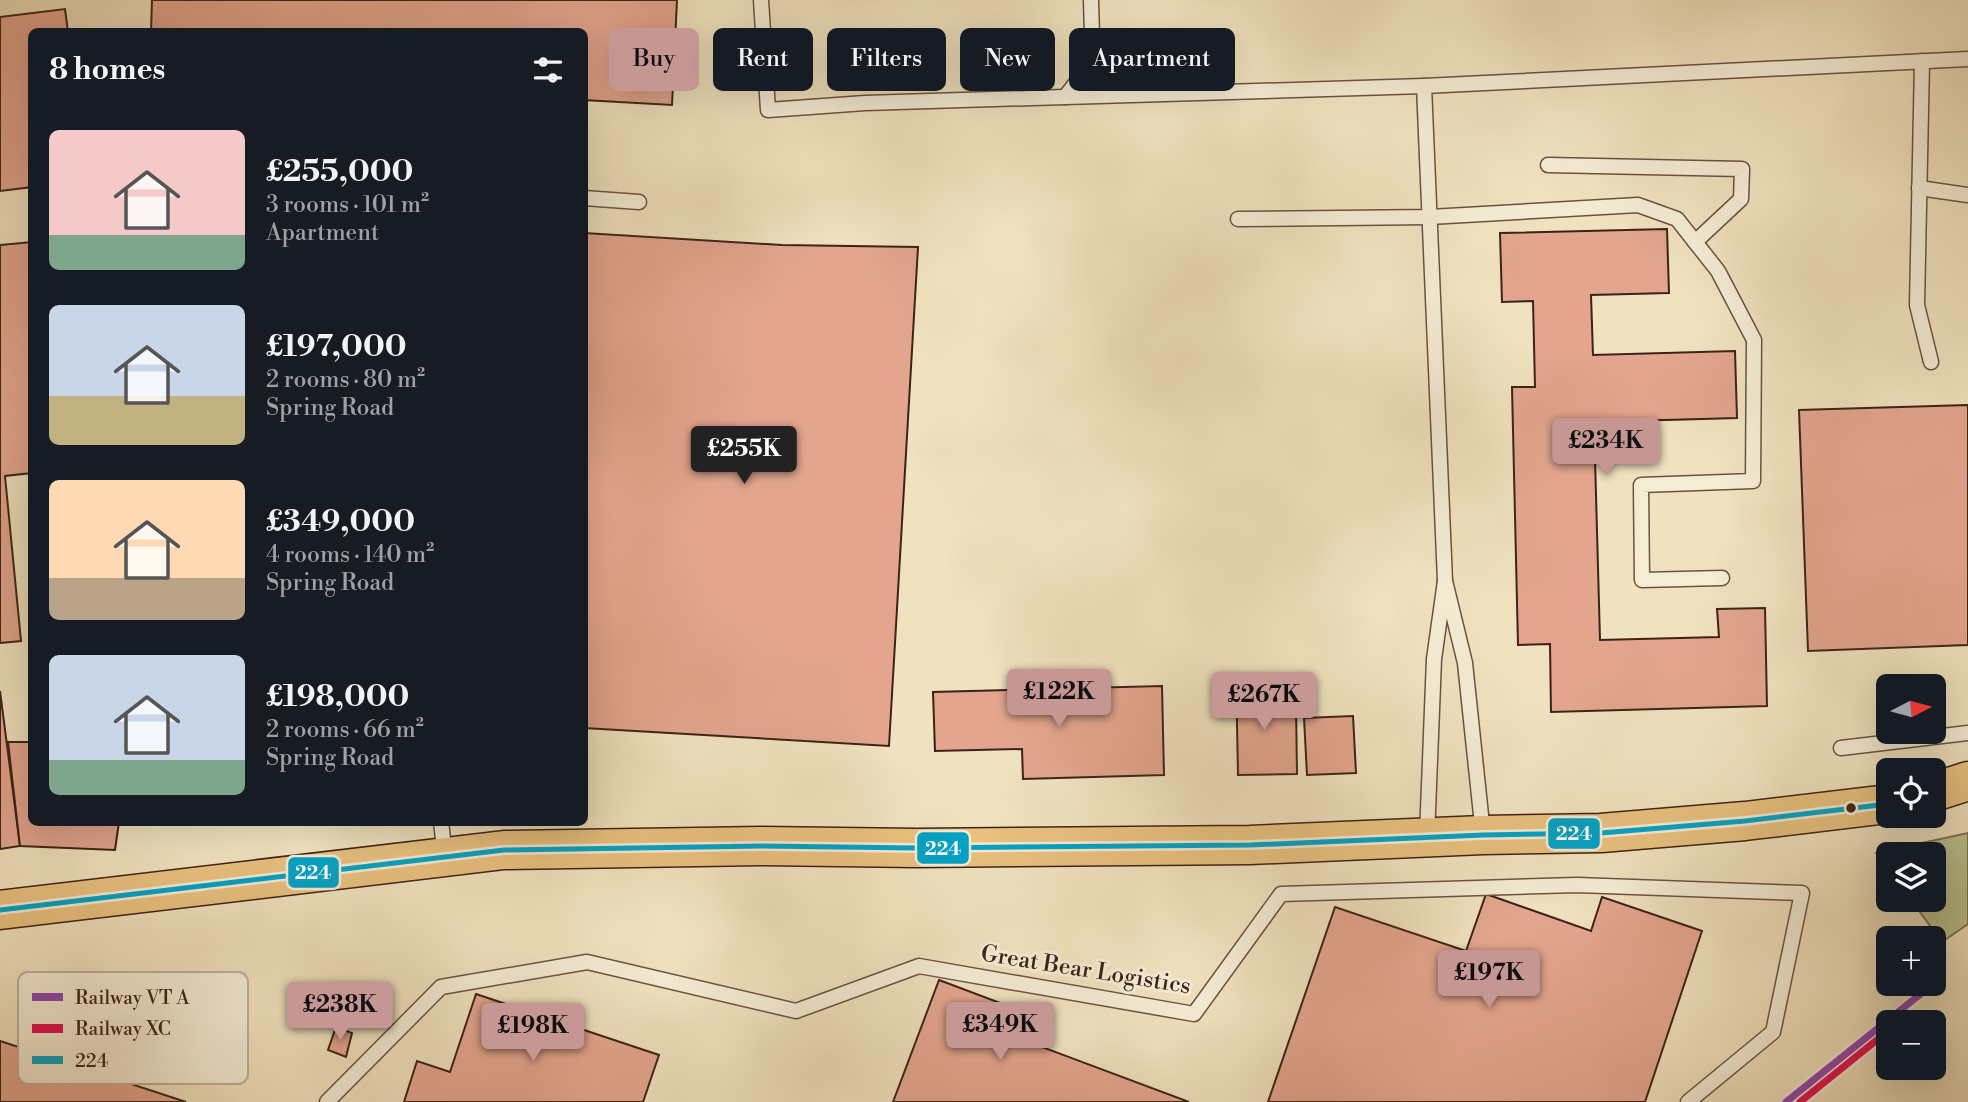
<!DOCTYPE html>
<meta charset="utf-8">
<style>
:root{--surface:#171b24;--page:#242831;--text:#f1f3f6;--muted:#9ea1a6;--accent:#c59692}
body{margin:0;font-family:"Libre Bodoni",serif;background:var(--page);color:var(--text);height:100vh;display:flex;flex-direction:column;font-size:26px;white-space:nowrap}
*{box-sizing:border-box;margin:0}
p{font-size:23px;color:var(--muted)}
.icon{flex:none;width:38px;height:38px;fill:none;stroke:currentColor;stroke-width:2;stroke-linecap:round;stroke-linejoin:round}
.map{position:relative;flex:1;overflow:hidden}
.sheet{position:absolute;left:28px;top:28px;width:560px;height:798px;display:flex;flex-direction:column;background:var(--surface);border-radius:10px;box-shadow:0 7px 28px #0002}
.sheet>*{flex:none}
.guide{position:absolute;left:609px;top:28px;width:665px;height:63px;display:flex;gap:14px}
.needle{width:46px;rotate:84deg}
.fabs{position:absolute;left:1876px;top:674px;display:grid;gap:14px}
.fabs a{display:grid;place-items:center;width:70px;height:70px;border-radius:10px;background:var(--surface);box-shadow:0 7px 28px #0002;font-size:35px}
.price{position:absolute;translate:-50% -60px;padding:0 16px;border-radius:7px;background:var(--accent);color:#111;font-size:23px;line-height:46px;filter:drop-shadow(0 2px 4px #0008)}
.price::after{content:'';position:absolute;left:50%;top:42px;width:21px;height:16px;margin-left:-10px;background:inherit;clip-path:polygon(0 0,100% 0,50% 100%)}
.price.on{background:#222;color:#fff}
ul{padding:0;list-style:none}
li{display:flex;align-items:center;gap:21px;height:175px;padding:0 21px}
li span{display:grid;place-items:center;flex:none;width:196px;height:140px;border-radius:10px;color:#555}
li>.icon{margin-inline-start:auto}
span .icon{width:84px;height:84px;fill:#fffc;stroke-width:1}
li b{font-size:30px}
h2{display:flex;justify-content:space-between;align-items:center;height:84px;padding:0 21px;font-size:30px}
.tag{padding:0 24px;border-radius:10px;background:var(--surface);box-shadow:0 7px 28px #0002;font-size:24px;line-height:63px}
.tag.on{background:var(--accent);color:#111}
.map>svg:first-child{display:block}
</style>
<div class="map">
<svg width="1968" height="1102" viewBox="0 0 1968 1102">
<rect width="100%" height="100%" fill="#f0e2bf"/>
<filter id="stains"><feTurbulence type="fractalNoise" baseFrequency=".00286" numOctaves="4"/><feColorMatrix values="0 0 0 0 .2 0 0 0 0 .09 0 0 0 0 .02 0 0 0 .5 -.17"/></filter>
<radialGradient id="worn" r=".72"><stop offset=".6" stop-color="#630" stop-opacity="0"/><stop offset="1" stop-color="#630" stop-opacity=".3"/></radialGradient>
<polygon fill="#bac391" stroke="#7c7354" stroke-width="2" points="1968,833 1968,924 1942,942 1911,900 1934,900 1934,854 1888,854 1888,869 1876,853"/>
<g fill="#e3a58e" stroke="#3d2317" stroke-width="2">
<polygon points="152,0 677,0 672,105 584,100 584,32 151,32"/>
<polygon points="65,9 68,32 32,32 32,187 0,191 0,17"/>
<polygon points="1667,229 1669,293 1591,295 1593,355 1735,351 1737,418 1594,422 1600,640 1719,637 1717,609 1765,608 1767,706 1551,712 1550,644 1518,645 1512,387 1535,387 1533,301 1502,302 1500,233"/>
<polygon points="584,233 782,245 918,247 889,746 584,728"/>
<polygon points="32,242 32,473 5,476 21,641 0,643 0,245"/>
<polygon points="1968,405 1968,645 1808,651 1799,410"/>
<polygon points="1236,674 1259,674 1260,704 1296,704 1297,774 1238,775"/>
<polygon points="1162,686 1164,775 1023,779 1022,749 935,751 933,692"/>
<polygon points="0,691 20,846 0,849"/>
<polygon points="1353,716 1356,773 1307,775 1304,718"/>
<polygon points="8,742 32,742 32,822 119,822 115,850 20,846"/>
<polygon points="1486,894 1591,931 1602,897 1702,931 1645,1102 1268,1102 1335,907 1466,951"/>
<polygon points="939,980 1011,1007 1002,1032 1189,1102 893,1102"/>
<polygon points="476,994 659,1055 643,1102 404,1102 417,1061 450,1072"/>
<polygon points="336,1027 352,1033 346,1057 328,1050"/>
<polygon points="0,1041 186,1102 0,1102"/>
</g>
<g fill="none" stroke-linecap="round" stroke-linejoin="round">
<g stroke="#6a5341" stroke-width="17">
<g id="service">
<polyline points="761,0 768,110 865,103 1424,86"/>
<polyline points="1922,61 1917,305 1931,362"/>
<polyline points="1065,97 1086,70 1092,35 1091,0"/>
<polyline points="1548,165 1742,169 1741,199 1695,242"/>
<polyline points="1919,188 1968,195"/>
<polyline points="584,198 639,202"/>
<polyline points="1238,219 1430,217 1638,205 1677,219 1718,271 1754,340 1753,481 1641,485 1642,580 1722,578"/>
<polyline points="1445,581 1424,86 1968,59"/>
<polyline points="1841,748 1968,733"/>
<polyline points="441,822 445,856"/>
<polyline points="1427,836 1434,659 1445,581 1465,663 1483,834"/>
<polyline points="327,1102 441,987 587,962 796,1011 919,966 1194,1014 1281,894 1577,885 1802,893 1773,1032 1688,1102"/>
</g>
</g>
<g stroke="#3d2317" stroke-width="41">
<g id="primary">
<polyline points="1934,792 1968,781"/>
<polyline points="0,910 504,850 761,846 917,848 1250,845 1483,835 1601,833 1745,821 1888,804"/>
</g>
</g>
<use href="#service" stroke="#f5ecd5" stroke-width="14"/>
<use href="#primary" stroke="#e8c180" stroke-width="38"/>
<g stroke="#f5ecd5" stroke-width="10">
<polyline id="bus-1" points="0,910 504,850 761,846 917,848 1250,845 1483,835 1601,833 1745,821 1888,804"/>
</g>
<use href="#bus-1" stroke="#03a2c5" stroke-width="5"/>
<g stroke="#f5ecd5" stroke-width="12">
<polyline id="rail-1" points="1786,1102 1933,984"/>
</g>
<g stroke="#f5ecd5" stroke-width="12">
<polyline id="rail-2" points="1800,1102 1888,1031"/>
</g>
<use href="#rail-1" stroke="#8e44ad" stroke-width="7"/>
<use href="#rail-2" stroke="#df0d52" stroke-width="7"/>
</g>
<circle fill="#3d2317" stroke="#f5ecd5" stroke-width="2.5" cx="1851" cy="808" r="6"/>
<g text-anchor="middle" stroke-width="6" stroke-linejoin="round" paint-order="stroke">
<g font-size="23" fill="#3d2317" stroke="#f5ecd5">
<text transform="translate(1086 969) rotate(9)" y="8">Great Bear Logistics</text>
</g>
</g>
<rect x="18" y="972" width="230" height="112" rx="10" fill="#f5ecd5" stroke="#beb09c" stroke-width="2"/>
<rect x="32" y="993" width="31" height="8" fill="#8e44ad"/>
<rect x="32" y="1024" width="31" height="9" fill="#df0d52"/>
<rect x="32" y="1056" width="31" height="8" fill="#03a2c5"/>
<g font-size="19" fill="#3d2317">
<text x="75" y="1004">Railway VT A</text>
<text x="75" y="1035">Railway XC</text>
<text x="75" y="1067">224</text>
</g>
<g stroke="#f5ecd5" stroke-width="2.5">
<rect x="1547" y="817" width="54" height="33" rx="7" fill="#03a2c5"/>
<rect x="916" y="831" width="54" height="34" rx="7" fill="#03a2c5"/>
<rect x="287" y="856" width="53" height="33" rx="7" fill="#03a2c5"/>
</g>
<g font-size="19" text-anchor="middle" font-weight="bold" fill="#fff">
<text x="1574" y="840">224</text>
<text x="943" y="855">224</text>
<text x="313" y="879">224</text>
</g>
<rect width="100%" height="100%" filter="url(#stains)"/>
<rect width="100%" height="100%" fill="url(#worn)"/>
</svg>
<div class="fabs">
<a><svg class="needle" viewBox="-14 -14 28 28"><path d="M0-13l5 13h-10z" fill="#e53935"/><path d="M0 13l5-13h-10z" fill="#9ea1a6"/></svg></a>
<a><svg class="icon" aria-label="locate" viewBox="0 0 24 24"><circle cx="12" cy="12" r="6"/><path d="M12 2v4M12 18v4M2 12h4M18 12h4"/></svg></a>
<a><svg class="icon" aria-label="layers" viewBox="0 0 24 24"><path d="M12 4l9 5-9 5-9-5zM3 14l9 5 9-5"/></svg></a>
<a>+</a>
<a>−</a>
</div>
<b class="price" style="left:1606px;top:478px">£234K</b>
<b class="price on" style="left:744px;top:486px">£255K</b>
<b class="price" style="left:1059px;top:729px">£122K</b>
<b class="price" style="left:1264px;top:732px">£267K</b>
<b class="price" style="left:1489px;top:1010px">£197K</b>
<b class="price" style="left:340px;top:1042px">£238K</b>
<b class="price" style="left:1000px;top:1062px">£349K</b>
<b class="price" style="left:533px;top:1063px">£198K</b>
<div class="guide">
<a class="tag on">Buy</a>
<a class="tag">Rent</a>
<a class="tag">Filters</a>
<a class="tag">New</a>
<a class="tag">Apartment</a>
</div>
<section class="sheet">
<h2>8 homes<svg class="icon" aria-label="filters" viewBox="0 0 24 24"><path d="M4 7h16M4 17h16"/><circle cx="9" cy="7" r="2"/><circle cx="15" cy="17" r="2"/></svg></h2>
<ul>
<li><span style="background:linear-gradient(#f6c9c9 75%,#7fa58c 0)"><svg class="icon" aria-label="home" viewBox="0 0 24 24"><path d="M3 11l9-7 9 7M6 9v11h12V9"/></svg></span><div><b>£255,000</b><p>3 rooms · 101 m²</p><p>Apartment</p></div></li>
<li><span style="background:linear-gradient(#c9d6e8 65%,#c2b280 0)"><svg class="icon" aria-label="home" viewBox="0 0 24 24"><path d="M3 11l9-7 9 7M6 9v11h12V9"/></svg></span><div><b>£197,000</b><p>2 rooms · 80 m²</p><p>Spring Road</p></div></li>
<li><span style="background:linear-gradient(#ffd9b3 70%,#b9a48a 0)"><svg class="icon" aria-label="home" viewBox="0 0 24 24"><path d="M3 11l9-7 9 7M6 9v11h12V9"/></svg></span><div><b>£349,000</b><p>4 rooms · 140 m²</p><p>Spring Road</p></div></li>
<li><span style="background:linear-gradient(#c9d6e8 75%,#7fa58c 0)"><svg class="icon" aria-label="home" viewBox="0 0 24 24"><path d="M3 11l9-7 9 7M6 9v11h12V9"/></svg></span><div><b>£198,000</b><p>2 rooms · 66 m²</p><p>Spring Road</p></div></li>
</ul>
</section>
</div>
